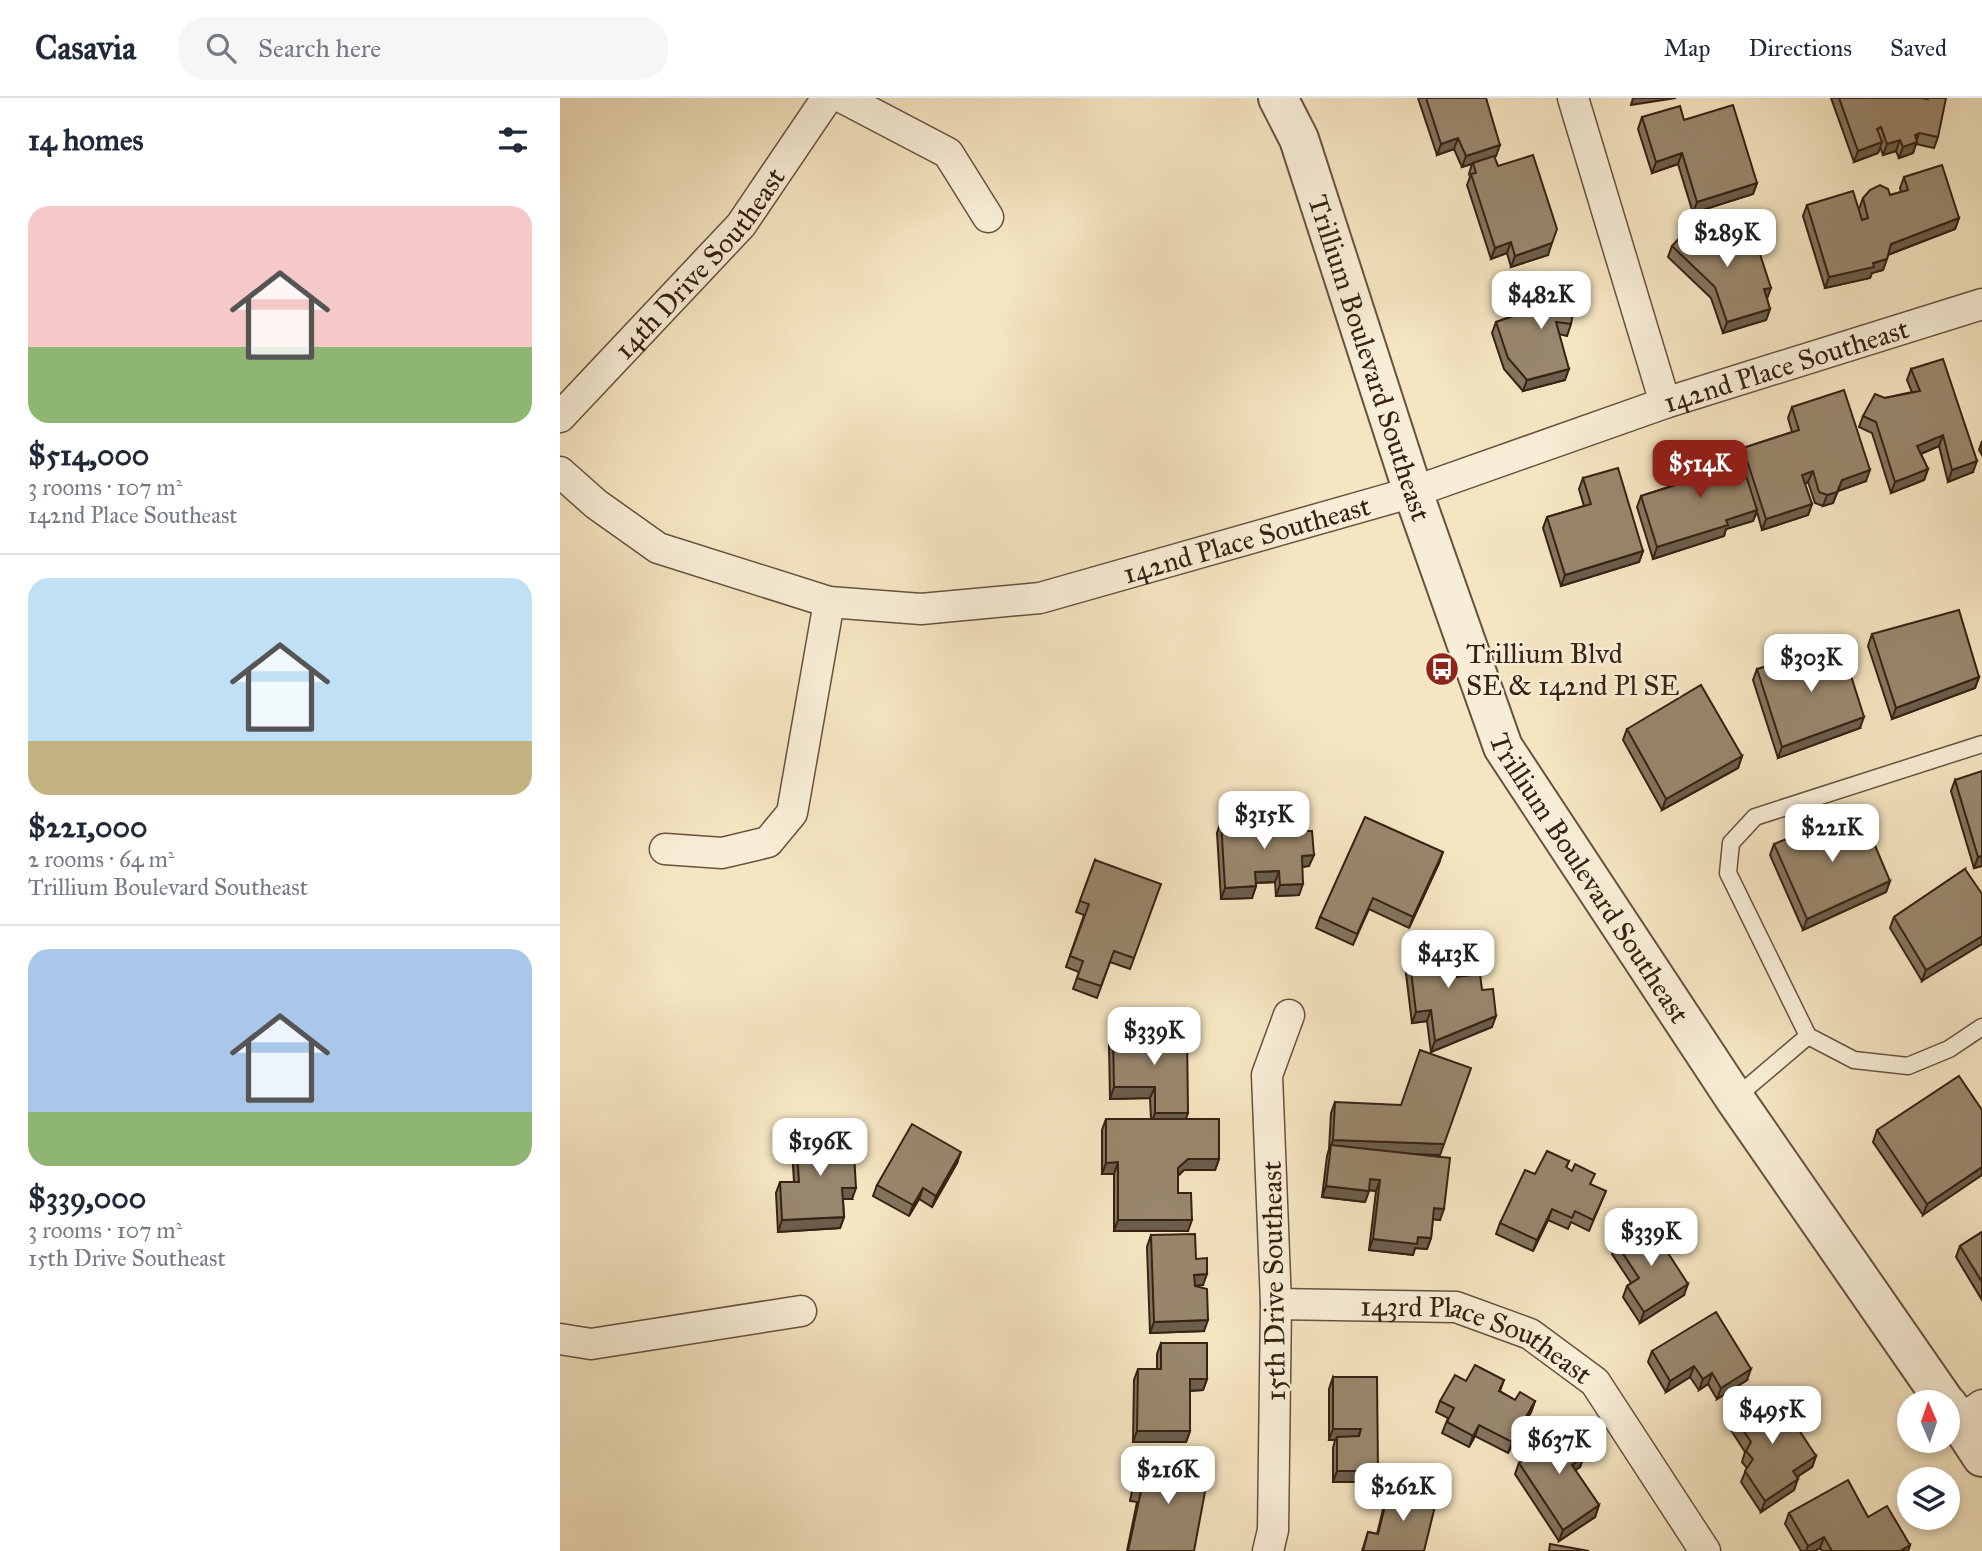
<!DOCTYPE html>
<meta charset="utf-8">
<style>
:root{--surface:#fff;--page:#f6f6f7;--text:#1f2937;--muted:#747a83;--line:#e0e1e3;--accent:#8f2418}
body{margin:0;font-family:"IM FELL Great Primer",serif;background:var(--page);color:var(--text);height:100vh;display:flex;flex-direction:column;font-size:26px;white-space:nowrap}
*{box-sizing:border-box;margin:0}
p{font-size:23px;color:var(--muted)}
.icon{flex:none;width:38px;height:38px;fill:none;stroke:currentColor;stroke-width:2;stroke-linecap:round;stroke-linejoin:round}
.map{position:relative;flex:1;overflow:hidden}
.panel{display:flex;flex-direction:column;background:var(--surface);width:560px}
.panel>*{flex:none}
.needle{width:46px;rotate:358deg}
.tools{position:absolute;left:1337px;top:1292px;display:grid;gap:14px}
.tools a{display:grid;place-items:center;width:63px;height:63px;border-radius:50%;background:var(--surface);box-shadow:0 4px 10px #0003;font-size:35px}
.price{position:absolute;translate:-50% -60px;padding:0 16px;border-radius:14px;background:#fff;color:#222;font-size:23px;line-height:46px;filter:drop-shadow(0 2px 4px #0008)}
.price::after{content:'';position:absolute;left:50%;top:42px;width:21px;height:16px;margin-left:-10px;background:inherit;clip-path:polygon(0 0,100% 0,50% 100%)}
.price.on{background:var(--accent);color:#fff}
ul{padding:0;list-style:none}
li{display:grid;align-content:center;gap:14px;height:371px;padding:0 28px}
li+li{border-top:2px solid var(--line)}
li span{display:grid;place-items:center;height:217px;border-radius:21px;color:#555}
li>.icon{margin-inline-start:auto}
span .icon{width:126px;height:126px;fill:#fffc;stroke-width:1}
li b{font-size:30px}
h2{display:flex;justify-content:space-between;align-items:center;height:84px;padding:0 28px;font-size:30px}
header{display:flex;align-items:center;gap:42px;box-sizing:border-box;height:98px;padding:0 35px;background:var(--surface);border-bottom:2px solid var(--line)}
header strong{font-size:33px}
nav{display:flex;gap:38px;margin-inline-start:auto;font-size:24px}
.search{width:490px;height:63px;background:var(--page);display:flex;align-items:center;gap:18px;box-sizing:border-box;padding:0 24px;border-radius:28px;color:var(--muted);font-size:26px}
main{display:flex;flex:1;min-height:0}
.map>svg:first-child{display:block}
</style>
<header>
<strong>Casavia</strong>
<div class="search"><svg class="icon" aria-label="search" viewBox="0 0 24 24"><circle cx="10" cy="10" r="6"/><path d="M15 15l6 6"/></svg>Search here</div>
<nav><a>Map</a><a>Directions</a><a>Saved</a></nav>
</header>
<main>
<section class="panel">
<h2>14 homes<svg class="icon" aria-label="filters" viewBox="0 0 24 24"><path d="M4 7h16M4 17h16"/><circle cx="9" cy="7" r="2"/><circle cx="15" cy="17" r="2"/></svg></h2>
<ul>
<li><span style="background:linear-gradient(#f6c9c9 65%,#8fb573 0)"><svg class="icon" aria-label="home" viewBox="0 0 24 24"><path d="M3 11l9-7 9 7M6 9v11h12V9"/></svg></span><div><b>$514,000</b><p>3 rooms · 107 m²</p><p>142nd Place Southeast</p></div></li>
<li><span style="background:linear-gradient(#bfe0f5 75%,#c2b280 0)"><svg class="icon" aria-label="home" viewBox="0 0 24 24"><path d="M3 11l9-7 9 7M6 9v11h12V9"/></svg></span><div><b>$221,000</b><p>2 rooms · 64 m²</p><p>Trillium Boulevard Southeast</p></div></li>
<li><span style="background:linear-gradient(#a9c7e8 75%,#8fb573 0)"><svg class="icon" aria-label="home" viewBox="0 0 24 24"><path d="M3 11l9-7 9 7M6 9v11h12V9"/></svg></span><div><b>$339,000</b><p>3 rooms · 107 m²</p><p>15th Drive Southeast</p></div></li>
</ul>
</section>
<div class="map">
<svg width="1422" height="1453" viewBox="0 0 1422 1453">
<rect width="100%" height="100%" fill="#f5e5c1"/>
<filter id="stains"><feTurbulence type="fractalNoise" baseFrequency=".00286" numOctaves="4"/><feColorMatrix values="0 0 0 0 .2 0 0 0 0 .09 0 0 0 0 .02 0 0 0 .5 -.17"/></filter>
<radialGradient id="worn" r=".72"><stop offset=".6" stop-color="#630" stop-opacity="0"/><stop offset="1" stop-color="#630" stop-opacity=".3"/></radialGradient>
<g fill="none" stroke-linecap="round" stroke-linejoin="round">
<g stroke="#66523e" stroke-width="19">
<g id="service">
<polyline points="1422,646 1195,719 1171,745 1168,775 1248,938 1294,962 1348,968 1389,951 1422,929"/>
<polyline points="1175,1000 1248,938"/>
</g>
</g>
<g stroke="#66523e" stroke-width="33">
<g id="minor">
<polyline points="283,0 388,55 428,119"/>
<polyline points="1013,0 1105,305"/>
<path id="s1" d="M0,319L181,127L267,0"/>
<path id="s2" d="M0,374L36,406L98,450L269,504L361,511L480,500L853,394L1105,305L1422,206"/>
<polyline points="105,751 162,755 208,744 232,715 269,504"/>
<path id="s3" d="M716,1206L896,1209L970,1236L1035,1284L1145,1453"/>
<polyline points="0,1241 31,1246 241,1213"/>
<polyline points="1399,1323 1422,1307"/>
<polyline points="708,1453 713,1432 716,1206 707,977 729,917"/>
</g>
</g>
<g stroke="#66523e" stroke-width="42">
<g id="tertiary">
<path id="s4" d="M718,0L739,41L853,394L943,649L1175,1001L1385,1304"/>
<polyline points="1388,1307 1422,1359"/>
</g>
</g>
<use href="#service" stroke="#f8eed7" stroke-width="16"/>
<use href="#minor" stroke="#f8eed7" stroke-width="30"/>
<use href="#tertiary" stroke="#f8eed7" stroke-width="38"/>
</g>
<g fill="#84745e" stroke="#362113" stroke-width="2">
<polygon points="858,0 926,0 936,58 934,59 938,68 988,157 951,169 947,155 931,161 907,87 910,79 909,76 912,66 902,69 894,51 877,57"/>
<polygon points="1271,0 1360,0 1368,1 1368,0 1378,39 1374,50 1356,46 1353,55 1339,60 1336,53 1323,57 1320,49 1318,55 1294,64"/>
<polygon points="1082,19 1124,22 1197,85 1193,96 1133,115 1118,66 1092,75 1078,31"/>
<polygon points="1344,79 1399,120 1395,131 1328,157 1323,172 1312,175 1310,180 1265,190 1243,118 1247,107 1299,111 1303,100 1330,97 1341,94 1340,90"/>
<polygon points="1112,148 1170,148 1207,201 1210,211 1206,222 1163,235 1151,200 1108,159"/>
<polygon points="986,178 1011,226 1007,238 999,236 1005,282 963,293 944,271 932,235 936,224 978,210 982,189"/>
<polygon points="1351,271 1413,374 1388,384 1379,348 1361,356 1368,371 1364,382 1331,395 1312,335 1299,329 1303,318 1325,300 1352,294 1347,282"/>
<polygon points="1232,309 1306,383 1278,393 1273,405 1263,408 1255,405 1248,384 1245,386 1252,406 1248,417 1202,432 1197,414 1193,423 1166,431 1164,438 1093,461 1077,409 1081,398 1118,386 1115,378 1119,367 1164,364 1180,359 1183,350 1232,334 1228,320"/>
<polygon points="1422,343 1422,357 1419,352"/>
<polygon points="1023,380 1083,453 1079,464 1001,488 983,430 987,419 1024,408 1019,391"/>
<polygon points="1312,536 1419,579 1415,590 1332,621 1308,548"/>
<polygon points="1197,571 1300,630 1218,660 1193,582"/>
<polygon points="1067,631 1182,658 1178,670 1102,712 1063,642"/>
<polygon points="1395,682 1422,768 1414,770 1391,693"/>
<polygon points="661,723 724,726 743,733 749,768 742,769 739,797 716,798 715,784 696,785 696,788 692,800 661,801 657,735"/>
<polygon points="1214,746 1330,783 1326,794 1243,832 1210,757"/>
<polygon points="535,762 574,860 570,871 550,864 537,900 513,891 519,874 506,869 524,817 516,814"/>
<polygon points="879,765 849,830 809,811 793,847 756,830 760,819"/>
<polygon points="1405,771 1362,883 1330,830 1334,819"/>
<polygon points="848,848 897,879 922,892 932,929 871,954 867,923 852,925 844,859"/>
<polygon points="553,936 659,1061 655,1072 624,1072 618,1078 618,1095 628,1133 554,1133 554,1076 542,1076 542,1032 546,1021 591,1021 590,1000 550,1001 549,947"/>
<polygon points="775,1004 880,1057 858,1056 880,1122 873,1121 871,1140 867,1151 855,1150 853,1157 809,1152 816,1093 809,1092 805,1104 762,1099 767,1058 769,1051 771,1015"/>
<polygon points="1422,1012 1363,1117 1313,1044 1317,1032"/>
<polygon points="236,1040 292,1101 283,1101 284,1119 280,1130 218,1134 216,1095 220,1084 234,1084 232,1051"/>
<polygon points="1009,1063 1006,1070 1031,1087 1046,1093 1029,1133 1011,1124 1008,1131 988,1122 973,1153 936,1136 940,1125 975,1076"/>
<polygon points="397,1065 372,1109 359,1101 349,1118 313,1098 317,1087"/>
<polygon points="1422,1134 1422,1202 1396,1159 1400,1148"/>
<polygon points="591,1137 636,1161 643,1187 635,1188 644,1233 590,1235 587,1149"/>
<polygon points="1056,1145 1124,1197 1080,1225 1063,1199 1067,1188 1071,1185 1052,1156"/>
<polygon points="601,1245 647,1281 643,1292 630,1293 630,1333 626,1344 573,1344 574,1282 578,1271 597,1271 597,1256"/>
<polygon points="1092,1253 1187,1282 1157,1301 1148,1286 1139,1292 1130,1279 1106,1294 1088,1264"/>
<polygon points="773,1279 814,1384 773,1384 773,1350 775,1342 769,1342 769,1291"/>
<polygon points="944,1282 940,1293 955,1302 975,1303 971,1314 948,1355 915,1338 909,1349 882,1335 888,1320 876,1314 880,1303 906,1283"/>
<polygon points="1207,1311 1256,1358 1252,1369 1237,1379 1234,1392 1201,1414 1181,1384 1187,1370 1182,1364 1185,1354 1167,1326 1172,1315"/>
<polygon points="968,1346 1024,1358 1020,1369 1015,1372 1039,1407 1035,1419 999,1443 955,1376 959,1365 966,1360 964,1357"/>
<polygon points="581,1356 634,1453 567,1453 577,1404 570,1403 577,1367"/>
<polygon points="830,1388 864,1453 802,1453 808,1434 817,1436 826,1399"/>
<polygon points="1229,1415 1308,1419 1350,1447 1348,1453 1262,1453 1260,1450 1255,1453 1241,1453 1225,1426"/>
</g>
<g fill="#6b5e4c" stroke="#362113" stroke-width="2">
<polygon points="1073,0 1116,0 1071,7"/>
<polygon points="1359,35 1353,55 1339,60 1343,49 1355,37"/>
<polygon points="898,40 894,51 877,57 881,46"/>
<polygon points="1340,42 1336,53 1323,57 1327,46"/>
<polygon points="1322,44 1318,55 1294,64 1298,53"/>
<polygon points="940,47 936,58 902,69 906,58"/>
<polygon points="1122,55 1118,66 1092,75 1096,64"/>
<polygon points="1197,85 1193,96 1133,115 1137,104"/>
<polygon points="1399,120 1395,131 1327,157 1331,146"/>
<polygon points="951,144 947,155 931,161 935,150"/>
<polygon points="992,145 988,157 951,169 955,158"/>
<polygon points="1327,161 1323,172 1312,175 1310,180 1265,190 1269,179"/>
<polygon points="1211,190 1207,201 1204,191"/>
<polygon points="1210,211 1206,222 1163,235 1167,224"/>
<polygon points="1009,271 1005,282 963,293 967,282"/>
<polygon points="1383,337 1379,348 1353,359 1357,348"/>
<polygon points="1417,363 1413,374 1388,384 1392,372"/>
<polygon points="1368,371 1364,382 1331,395 1335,384"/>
<polygon points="1310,372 1306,383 1278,393 1282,382"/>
<polygon points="1253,373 1248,384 1238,388 1242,377"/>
<polygon points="1277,394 1273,405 1263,408 1267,397"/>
<polygon points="1252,406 1248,417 1202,432 1206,421"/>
<polygon points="1197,412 1193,423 1166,431 1164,438 1093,461 1097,449 1166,422"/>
<polygon points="1083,453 1079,464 1001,488 1005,477"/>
<polygon points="1419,579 1415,590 1332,621 1336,610"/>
<polygon points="1304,619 1300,630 1218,660 1222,649"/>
<polygon points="1182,658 1178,670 1102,712 1106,701"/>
<polygon points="883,754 879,765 849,830 853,819"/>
<polygon points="754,757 749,768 737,769 742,758"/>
<polygon points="1422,758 1422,768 1414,770 1418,759"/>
<polygon points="719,773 715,784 691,785 695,774"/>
<polygon points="1330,783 1326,794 1243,832 1247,821"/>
<polygon points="743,786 739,797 716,798 720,787"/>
<polygon points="696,788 692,800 661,801 665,790"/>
<polygon points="1422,838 1422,846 1362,883 1366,872"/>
<polygon points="871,912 867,923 852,925 856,914"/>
<polygon points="936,918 932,929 871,954 875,943"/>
<polygon points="554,989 595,989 590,1000 550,1001"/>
<polygon points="595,1015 628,1015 624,1026 591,1026"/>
<polygon points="773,1042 884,1046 880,1057 770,1053"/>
<polygon points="401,1054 397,1065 372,1109 376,1098"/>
<polygon points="628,1061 659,1061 655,1072 624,1072 614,1081 618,1070"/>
<polygon points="558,1064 554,1076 542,1076 546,1065"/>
<polygon points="1422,1069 1422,1077 1363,1117 1367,1106"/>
<polygon points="810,1081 820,1082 816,1093 806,1092"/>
<polygon points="766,1088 809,1093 805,1104 762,1099"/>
<polygon points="282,1090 296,1090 292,1101 278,1101"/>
<polygon points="363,1090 359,1101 349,1118 353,1107"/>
<polygon points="874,1110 884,1111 880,1122 870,1121"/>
<polygon points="992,1111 988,1122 973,1153 977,1142"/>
<polygon points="284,1119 280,1130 218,1134 222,1122"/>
<polygon points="558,1122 632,1122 628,1133 554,1133"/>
<polygon points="858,1139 871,1140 867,1151 855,1150 853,1157 809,1152 813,1141"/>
<polygon points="647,1176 643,1187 630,1188 634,1177"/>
<polygon points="1128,1186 1124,1197 1080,1225 1084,1214"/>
<polygon points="648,1222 644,1233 590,1235 594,1224"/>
<polygon points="1134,1268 1130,1279 1106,1294 1110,1283"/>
<polygon points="1191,1271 1187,1282 1157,1301 1161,1290"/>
<polygon points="1152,1275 1148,1286 1139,1292 1143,1281"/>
<polygon points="630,1281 647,1281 643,1292 626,1293"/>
<polygon points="975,1303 971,1314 948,1355 952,1344"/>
<polygon points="919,1327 915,1338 909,1349 913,1338"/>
<polygon points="773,1331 801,1331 797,1342 777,1339 775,1342 769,1342"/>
<polygon points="577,1333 630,1333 626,1344 573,1344"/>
<polygon points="1024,1358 1020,1369 1008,1378 1012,1367"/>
<polygon points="1256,1358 1252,1369 1229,1384 1233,1373"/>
<polygon points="777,1373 818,1373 814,1384 773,1384"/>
<polygon points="1238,1381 1234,1392 1201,1414 1205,1403"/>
<polygon points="1039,1407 1035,1419 999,1443 1003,1432"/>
<polygon points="1264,1439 1260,1450 1255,1453 1246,1453 1248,1448"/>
<polygon points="1350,1447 1348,1453 1340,1453"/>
</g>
<g fill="#99876d" stroke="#362113" stroke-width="2">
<polygon points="866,0 926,0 940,47 906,58 898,40 881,46"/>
<polygon points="1279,0 1360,0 1368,1 1368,0 1386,0 1378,39 1359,35 1355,37 1357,44 1343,49 1340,42 1327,46 1321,29 1317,31 1322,44 1298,53"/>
<polygon points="1173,7 1197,85 1137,104 1122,55 1096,64 1082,19 1120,8 1124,22"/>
<polygon points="973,57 997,131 992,145 955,158 951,144 935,150 911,76 916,75 913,65 934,58 938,68"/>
<polygon points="1382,67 1399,120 1331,146 1327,161 1313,165 1314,169 1269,179 1247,107 1293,93 1302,122 1308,120 1303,100 1310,92 1320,87 1328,91 1330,97 1348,92 1344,79"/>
<polygon points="1151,120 1172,142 1169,148 1177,156 1185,147 1196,144 1211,190 1204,191 1210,211 1167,224 1155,189 1112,148 1133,125 1139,128"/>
<polygon points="986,178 1019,184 1011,226 996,224 1009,271 967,282 948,260 936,224 980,209"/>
<polygon points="1383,261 1417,363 1392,372 1383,337 1357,348 1368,371 1335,384 1316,324 1303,318 1315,296 1325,300 1360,293 1351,271"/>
<polygon points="1284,292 1310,372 1282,382 1277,394 1267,397 1259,394 1253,373 1242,377 1252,406 1206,421 1183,350 1239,332 1232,309"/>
<polygon points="1161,354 1164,364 1180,359 1197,412 1166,422 1168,427 1097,449 1081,398 1125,384 1119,367"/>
<polygon points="1058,370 1083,453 1005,477 987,419 1031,406 1023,380"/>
<polygon points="1399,512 1419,579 1336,610 1312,536"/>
<polygon points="1281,546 1304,619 1222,649 1197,571"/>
<polygon points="1141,587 1182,658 1106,701 1067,631"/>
<polygon points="1422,673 1422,758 1418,759 1395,682"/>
<polygon points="1300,712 1330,783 1247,821 1214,746"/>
<polygon points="805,719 883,754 853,819 813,800 797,836 760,819"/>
<polygon points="723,720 724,726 743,726 743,733 752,733 754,757 742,758 743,786 720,787 719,773 695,774 696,788 665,790 661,723"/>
<polygon points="535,762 601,786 574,860 554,853 541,888 517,880 523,863 510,858 529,806 520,803"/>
<polygon points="1405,771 1422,796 1422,838 1366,872 1334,819"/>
<polygon points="892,843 897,879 920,876 922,892 933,891 936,918 875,943 871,912 856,914 848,848"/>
<polygon points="627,934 628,1015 595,1015 595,989 554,989 553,936"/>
<polygon points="860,952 911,970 884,1046 773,1042 775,1004 841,1007"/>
<polygon points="1399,978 1422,1012 1422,1069 1367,1106 1317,1032"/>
<polygon points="546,1021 659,1021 659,1061 628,1061 618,1070 618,1095 631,1095 632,1122 558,1122 558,1064 546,1065"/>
<polygon points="352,1026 401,1054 376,1098 363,1090 353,1107 317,1087"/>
<polygon points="293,1037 296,1090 282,1090 284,1119 222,1122 220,1084 239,1084 236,1040"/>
<polygon points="771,1047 890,1060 884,1111 874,1110 871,1140 858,1139 857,1146 813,1141 820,1082 810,1081 809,1093 766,1088"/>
<polygon points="987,1053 1009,1063 1006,1069 1012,1073 1015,1066 1035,1076 1030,1086 1046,1093 1033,1122 1015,1113 1012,1120 992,1111 977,1142 940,1125 965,1072 975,1076"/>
<polygon points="1088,1124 1128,1186 1084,1214 1067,1188 1079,1180 1056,1145"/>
<polygon points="1422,1134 1422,1184 1400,1148"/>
<polygon points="635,1136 636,1161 647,1160 647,1176 634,1177 635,1188 647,1191 648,1222 594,1224 591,1137"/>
<polygon points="1156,1214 1191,1271 1161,1290 1152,1275 1143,1281 1134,1268 1110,1283 1092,1253"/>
<polygon points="601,1245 647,1245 647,1281 630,1281 630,1333 577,1333 578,1271 601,1271"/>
<polygon points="915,1267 944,1282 939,1293 955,1302 960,1294 975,1303 952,1344 919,1327 913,1338 887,1324 894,1310 880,1303 895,1277 906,1283"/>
<polygon points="773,1279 817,1279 818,1373 777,1373 777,1339 799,1338 801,1331 773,1331"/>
<polygon points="1198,1298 1207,1311 1220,1303 1256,1358 1233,1373 1238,1381 1205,1403 1185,1373 1193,1361 1186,1353 1191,1344 1172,1315"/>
<polygon points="1001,1324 1024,1358 1012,1367 1039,1407 1003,1432 959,1365 974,1355 968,1346"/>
<polygon points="581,1356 649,1372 634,1453 568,1453 581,1393 574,1391"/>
<polygon points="1288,1382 1308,1419 1327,1408 1350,1447 1340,1453 1272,1453 1264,1439 1248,1448 1229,1415"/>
<polygon points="830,1388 877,1400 864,1453 803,1453 808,1434 818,1436"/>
<polygon points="990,1446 1029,1453 989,1453"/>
</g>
<defs>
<g id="bus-disc" transform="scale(1.75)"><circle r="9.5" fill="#8f2418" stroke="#f8eed7"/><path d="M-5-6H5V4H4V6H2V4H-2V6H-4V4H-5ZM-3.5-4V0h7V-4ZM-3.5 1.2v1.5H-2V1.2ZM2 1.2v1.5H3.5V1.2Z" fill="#fff"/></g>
</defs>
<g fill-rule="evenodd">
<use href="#bus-disc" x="882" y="571"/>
</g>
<g text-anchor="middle" stroke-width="5" stroke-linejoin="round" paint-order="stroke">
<g font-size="28" fill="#362113" stroke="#f8eed7">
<text dy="10" stroke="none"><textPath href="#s1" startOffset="208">14th Drive Southeast</textPath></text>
<text dy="10" stroke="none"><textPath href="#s4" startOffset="276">Trillium Boulevard Southeast</textPath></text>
<text dy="10" stroke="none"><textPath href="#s2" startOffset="1297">142nd Place Southeast</textPath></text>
<text dy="10" stroke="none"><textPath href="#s2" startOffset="730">142nd Place Southeast</textPath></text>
<text dy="10" stroke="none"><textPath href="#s4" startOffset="844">Trillium Boulevard Southeast</textPath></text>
<text transform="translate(713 1183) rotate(-91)" y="10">15th Drive Southeast</text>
<text dy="10" stroke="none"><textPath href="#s3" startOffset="208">143rd Place Southeast</textPath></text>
</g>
<g font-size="28" fill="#362113" stroke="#f8eed7" text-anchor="start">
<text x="906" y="565">Trillium Blvd<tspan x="906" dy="32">SE &amp; 142nd Pl SE</tspan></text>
</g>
</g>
<rect width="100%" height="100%" filter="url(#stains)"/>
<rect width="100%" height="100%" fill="url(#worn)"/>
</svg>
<div class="tools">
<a><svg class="needle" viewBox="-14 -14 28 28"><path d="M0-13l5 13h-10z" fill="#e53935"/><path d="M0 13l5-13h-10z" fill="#747a83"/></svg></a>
<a><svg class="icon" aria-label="layers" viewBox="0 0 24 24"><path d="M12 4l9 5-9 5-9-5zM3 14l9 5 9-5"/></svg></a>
</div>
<b class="price" style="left:1167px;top:171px">$289K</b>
<b class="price" style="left:981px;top:233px">$482K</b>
<b class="price on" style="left:1140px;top:402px">$514K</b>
<b class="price" style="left:1251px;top:596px">$303K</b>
<b class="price" style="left:704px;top:753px">$315K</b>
<b class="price" style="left:1272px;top:766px">$221K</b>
<b class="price" style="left:888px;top:892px">$413K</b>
<b class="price" style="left:594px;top:969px">$339K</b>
<b class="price" style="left:260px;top:1080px">$196K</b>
<b class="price" style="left:1091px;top:1170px">$339K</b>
<b class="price" style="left:1212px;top:1348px">$495K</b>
<b class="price" style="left:999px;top:1378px">$637K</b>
<b class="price" style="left:608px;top:1408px">$216K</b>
<b class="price" style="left:843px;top:1425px">$262K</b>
</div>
</main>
